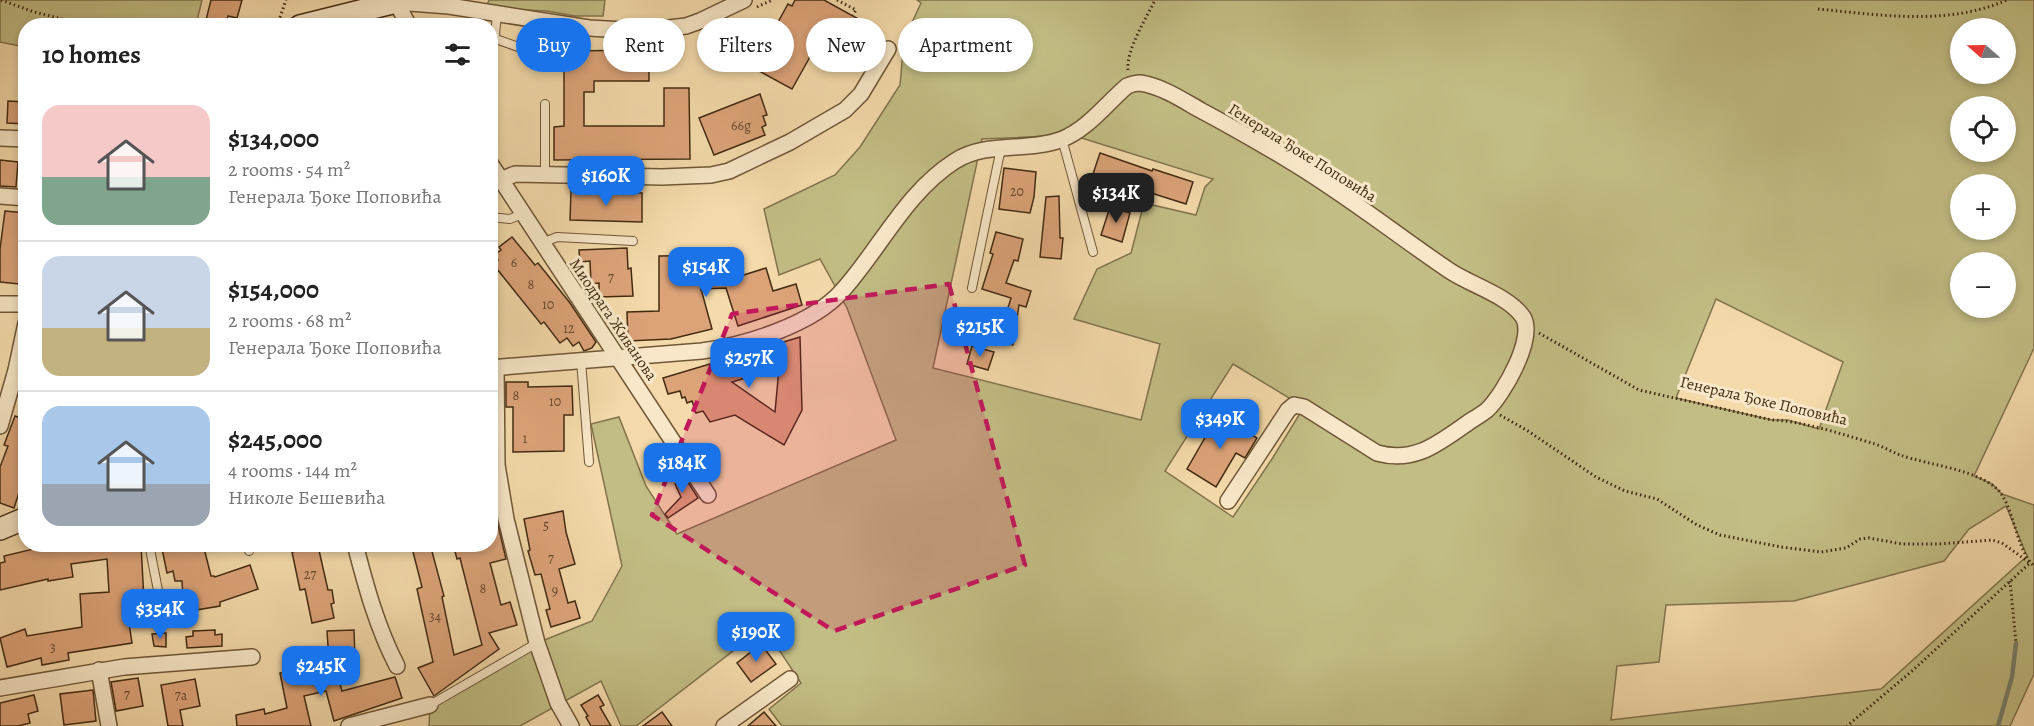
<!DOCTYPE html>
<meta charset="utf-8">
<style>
:root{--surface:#fff;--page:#f2f2f2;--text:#222;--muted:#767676;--line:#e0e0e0;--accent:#1a73e8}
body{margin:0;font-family:Alegreya,serif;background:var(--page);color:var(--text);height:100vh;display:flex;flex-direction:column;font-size:22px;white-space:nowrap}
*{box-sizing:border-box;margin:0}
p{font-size:20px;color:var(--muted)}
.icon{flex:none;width:33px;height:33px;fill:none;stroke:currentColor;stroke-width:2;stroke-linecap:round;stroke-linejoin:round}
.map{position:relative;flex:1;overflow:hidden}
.details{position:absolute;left:18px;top:18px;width:480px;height:534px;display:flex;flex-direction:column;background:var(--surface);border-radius:24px;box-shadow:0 3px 9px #0003}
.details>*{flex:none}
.guide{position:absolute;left:516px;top:18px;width:570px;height:54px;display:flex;gap:12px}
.needle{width:39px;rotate:290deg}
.fabs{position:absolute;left:1950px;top:18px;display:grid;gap:12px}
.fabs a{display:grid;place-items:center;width:66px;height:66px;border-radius:50%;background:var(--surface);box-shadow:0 3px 9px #0003;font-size:30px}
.price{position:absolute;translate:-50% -51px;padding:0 14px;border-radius:12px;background:var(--accent);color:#fff;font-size:20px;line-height:39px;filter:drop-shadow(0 2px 3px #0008)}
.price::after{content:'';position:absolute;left:50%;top:36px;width:18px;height:14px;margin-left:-9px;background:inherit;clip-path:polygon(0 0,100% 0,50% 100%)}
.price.current{background:#222;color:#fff}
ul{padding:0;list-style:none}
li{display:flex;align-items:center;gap:18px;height:150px;padding:0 24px}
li+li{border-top:2px solid var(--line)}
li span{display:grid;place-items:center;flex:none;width:168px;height:120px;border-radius:18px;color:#555}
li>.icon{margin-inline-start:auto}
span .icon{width:72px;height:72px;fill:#fffc;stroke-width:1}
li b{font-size:26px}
h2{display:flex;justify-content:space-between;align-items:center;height:72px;padding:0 24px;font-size:26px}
.tag{padding:0 21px;border-radius:27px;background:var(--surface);box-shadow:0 3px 9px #0003;font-size:21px;line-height:54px}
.tag.current{background:var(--accent);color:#fff}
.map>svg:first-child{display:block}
</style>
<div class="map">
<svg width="2034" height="726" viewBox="0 0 2034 726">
<rect width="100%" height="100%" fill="#f4daaa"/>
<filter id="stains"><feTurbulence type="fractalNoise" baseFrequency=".00333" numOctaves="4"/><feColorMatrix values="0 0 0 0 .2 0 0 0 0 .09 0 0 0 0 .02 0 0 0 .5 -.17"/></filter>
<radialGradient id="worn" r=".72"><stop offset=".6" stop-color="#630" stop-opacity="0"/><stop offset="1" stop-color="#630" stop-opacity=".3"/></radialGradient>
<g fill="#c2bd84" stroke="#82744a" stroke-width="1.5" fill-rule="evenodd">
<polygon points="0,0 202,0 196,25 26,26 25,47 0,42"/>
<polygon points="489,0 605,0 603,16 575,16 547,11 503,9 487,5"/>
<path d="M917,0H2034V348L1974,476L1992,484L2002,494L2034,505V674L2010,726H782L769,709L801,683L764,627L636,726H621L601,681L520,726H429L430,705L537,643L592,621L622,566L591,424L619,417L646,486L677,534L896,440L847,308L820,259L779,275L764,209L835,175L860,147L900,85L904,40L921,3ZM1960,28H2006V74H1960ZM1960,106H2006V152H1960ZM1072,135L1213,179L1205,187L1196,215L1144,203L1131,253L1097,269L1074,319L1160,344L1141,420L933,368L982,139ZM1960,184H2006V230H1960ZM1960,262H2006V308H1960ZM1716,299L1843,362L1819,429L1788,420H1772L1676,398ZM1233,364L1304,407L1272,459L1233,517L1165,471ZM2006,506L2027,556L1881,689L1611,720L1617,666L1659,662L1666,605L1794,601L1944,561L1969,529Z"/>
</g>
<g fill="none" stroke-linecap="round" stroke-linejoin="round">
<polyline stroke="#78816f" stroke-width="4.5" points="1998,726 2012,677 2016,643"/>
</g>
<g fill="#dca379" stroke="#432b11" stroke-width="1.5" fill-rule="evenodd">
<polygon points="211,0 242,0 237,18 228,16 226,25 206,20"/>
<polygon points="795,0 824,0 873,27 867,38 873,41 866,54 862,52 858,61 847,55 843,63 815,48 792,89 726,53 740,27 767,42 788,4 792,6"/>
<polygon points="649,50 649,81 594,81 594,92 584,92 584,126 664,126 664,88 689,88 690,159 554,160 554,127 564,126 564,51"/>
<polygon points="760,94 767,115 763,116 766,125 762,127 765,135 714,155 699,118"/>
<polygon points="8,101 26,102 26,124 7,123"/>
<polygon points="1100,153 1152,171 1153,169 1193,182 1186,204 1126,185 1125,189 1109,184 1110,180 1093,174"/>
<polygon points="0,160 18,162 16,187 0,186"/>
<polygon points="1004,168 1036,172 1034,197 1030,213 999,209"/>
<polygon points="571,191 642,193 642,222 570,220"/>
<polygon points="1059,196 1060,238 1063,238 1061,259 1040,257 1046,197"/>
<polygon points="1110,207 1130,213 1122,242 1101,235"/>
<polygon points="5,211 26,213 26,242 23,242 19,284 0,282 0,249"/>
<polygon points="996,232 1023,239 1018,261 1014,260 1006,283 1031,291 1026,307 1019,305 1013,345 993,342 996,320 1004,321 1011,298 982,289 993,254 990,253"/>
<polygon points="512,237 535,265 538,263 570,303 596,342 592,348 584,351 579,342 573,346 567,338 560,343 544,322 541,324 493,264 498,260 494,255 501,250 499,247"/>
<polygon points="627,248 628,269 631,268 633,296 599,297 599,283 591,284 590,261 580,262 579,250"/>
<polygon points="730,255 731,279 766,268 773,291 796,284 802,305 738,326 726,288 701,289 712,329 671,339 628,341 627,312 659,311 659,256"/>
<path d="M800,337L802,410L784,445L735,415L710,422L703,411L696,413L692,401L687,403L685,397L682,398L680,391L668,394L663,378ZM779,368L775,412L732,382Z"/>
<polygon points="972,346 994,352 988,370 967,364"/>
<polygon points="506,382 528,382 528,387 572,386 573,415 564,415 564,451 513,452 513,407 506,407"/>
<polygon points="1218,415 1257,438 1245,458 1236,453 1216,487 1187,469"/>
<polygon points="15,416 26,420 26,471 14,508 0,503 0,467 8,446 4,445"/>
<polygon points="679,468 698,498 668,518 665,514 681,497 675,484 678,482 672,473"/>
<polygon points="563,511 566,532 575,564 559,569 568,603 575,601 580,618 551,627 546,610 550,609 541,574 535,575 528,551 530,550 524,519"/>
<polygon points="495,512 506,559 490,563 501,605 510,602 517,625 489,633 499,649 434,696 418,668 433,662 417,589 422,587 411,544 430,544 444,596 442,597 454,655 482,645 460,558 457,559 453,544 490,544 490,513"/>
<polygon points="42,544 141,544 145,620 129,623 132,643 68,653 69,660 42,665 41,658 7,667 0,638 25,629 27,636 82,627 80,594 109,592 107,559 71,564 73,577 48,581 48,579 0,590 0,563 5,562 4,556 42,547"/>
<polygon points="161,544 203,544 211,576 214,576 215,577 250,565 258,589 220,602 220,606 184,612 182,581 175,581 173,571 167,573"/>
<polygon points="318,546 328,590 332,590 334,603 331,604 334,618 312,623 305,589 300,590 292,552"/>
<polygon points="215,630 215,635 222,634 222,646 187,648 186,637 193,636 193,631"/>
<polygon points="354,630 355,659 329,661 327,631"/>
<polygon points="166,633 166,647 154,646 152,634"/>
<polygon points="761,644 776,664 751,682 737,663"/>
<polygon points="334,661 342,691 395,677 402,698 334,721 326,691 304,696 311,726 237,726 236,715 264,709 265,714 287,708 280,673"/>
<polygon points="138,678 143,706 116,711 111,682"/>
<polygon points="195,679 200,706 180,710 183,726 168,726 161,685"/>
<polygon points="93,690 96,721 64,725 60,694"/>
<polygon points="34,695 38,711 28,714 30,723 18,726 0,726 0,703"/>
<polygon points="598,695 604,705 600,707 611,726 591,726 586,717 588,716 581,705"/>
<polygon points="662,712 672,726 643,726"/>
<polygon points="764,712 776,726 748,726"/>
</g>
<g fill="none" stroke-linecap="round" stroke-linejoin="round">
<g stroke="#6f5737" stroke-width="10">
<g id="lane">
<polyline points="497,15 495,34 496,39 554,60"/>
<polyline points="1062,139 1093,252"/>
<polyline points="545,174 545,104"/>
<polyline points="490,217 510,219 522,214"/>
<polyline points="542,243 557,237 633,241"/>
<polyline points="972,288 1001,148"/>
<polyline points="581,360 589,462"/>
<polyline points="149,544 162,611"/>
<polyline points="247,544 249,551"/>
<polyline points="430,705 537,643"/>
</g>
</g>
<g stroke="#6f5737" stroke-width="18">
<g id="street">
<polyline points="409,26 396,2 449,6 589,28 642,31 686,26 700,21 744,0"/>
<polyline points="0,138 26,139"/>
<polyline points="490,163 708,495"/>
<polyline points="501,180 515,174 662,177 711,175 729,171 790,142 845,110 861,94 888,49"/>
<polyline points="0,196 26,198"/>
<polyline points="0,304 26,304"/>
<path d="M490,368L702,351C745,345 812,325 842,291C880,249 905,193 955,161C986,141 1026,152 1060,140C1087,130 1106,104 1127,86C1132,84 1135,83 1140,83C1162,86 1184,101 1202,111C1230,126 1258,142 1285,158C1343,192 1395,234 1450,271C1471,285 1509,296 1523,317C1536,338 1503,395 1487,410C1482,414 1477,417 1472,420C1441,441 1417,464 1377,453L1304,407L1294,405L1288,410L1228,501"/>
<polyline points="496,368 497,465 506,519 537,643 558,703 571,726"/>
<polyline points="0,426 16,370 26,323"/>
<path d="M355,544C366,587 377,627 397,666"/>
<polyline points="99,670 109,726"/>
<polyline points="0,688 124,667 252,657"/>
<polyline points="349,726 430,705"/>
<polyline points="724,726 790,679"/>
</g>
</g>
<g stroke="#432b11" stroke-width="24">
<g id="secondary">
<polyline points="300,26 396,2 395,0"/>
<polyline points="0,529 26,518"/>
</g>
</g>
<g stroke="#432b11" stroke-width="3" stroke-dasharray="1.5 3" stroke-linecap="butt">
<polyline points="1,0 34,12 91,26"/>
<polyline points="837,0 856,10 853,15"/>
<polyline points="757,7 772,0"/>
<path d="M1818,9C1880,15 1948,26 2007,0"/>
<polyline points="277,26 286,0"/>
<path d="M1128,70C1126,50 1146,19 1155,0"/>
<polyline points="1089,196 1131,202"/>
<path d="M1539,333L1639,390L1772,420C1803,421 1845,435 1875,444C1884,447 1892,452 1900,455C1927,465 1986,470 2002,495C2014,513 2018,552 2034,566"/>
<polyline points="1500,415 1528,431 1596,477 1625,491 1657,499 1697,525 1720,535 1781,547 1821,552 1846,548 1860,539 1869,538 1902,544 1939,544 1992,540 2002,543 2030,563 1912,671 1847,726"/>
<polyline points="2010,581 2016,643"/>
</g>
<use href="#lane" stroke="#f8e7c8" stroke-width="8"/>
<use href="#street" stroke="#f8e7c8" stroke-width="15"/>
<use href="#secondary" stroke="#f8e7c8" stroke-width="21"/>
</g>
<path fill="#c2185b" fill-opacity="0.2" stroke="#c2185b" stroke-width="4.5" stroke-dasharray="12 8" stroke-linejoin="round" d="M949,284L1025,565L834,631L652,515L732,314Z"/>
<g text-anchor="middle" stroke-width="6" stroke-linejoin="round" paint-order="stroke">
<g font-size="14" fill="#69492b">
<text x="741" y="130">66g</text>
<text x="1017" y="196">20</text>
<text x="514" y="267">6</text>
<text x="611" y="282">7</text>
<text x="531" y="289">8</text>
<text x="548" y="309">10</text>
<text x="569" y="333">12</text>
<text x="516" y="400">8</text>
<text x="555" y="406">10</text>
<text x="525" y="443">1</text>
<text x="546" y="530">5</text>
<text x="551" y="563">7</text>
<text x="310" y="579">27</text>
<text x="483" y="593">8</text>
<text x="555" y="595">9</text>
<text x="435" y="621">34</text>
<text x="53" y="652">3</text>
<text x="127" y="699">7</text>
<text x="181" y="700">7a</text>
</g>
<g font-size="16" fill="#432b11" stroke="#f8e7c8">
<text transform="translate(1303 152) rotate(32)" y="6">Генерала Ђоке Поповића</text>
<text transform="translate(614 319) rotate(56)" y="6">Миодрага Живанова</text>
<text transform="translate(1764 400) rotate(13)" y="6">Генерала Ђоке Поповића</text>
</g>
</g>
<rect width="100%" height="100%" filter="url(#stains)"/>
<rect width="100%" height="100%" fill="url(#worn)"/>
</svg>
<div class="fabs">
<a><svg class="needle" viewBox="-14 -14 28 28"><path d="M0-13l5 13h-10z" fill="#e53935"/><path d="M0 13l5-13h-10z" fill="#767676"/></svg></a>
<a><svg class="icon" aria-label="locate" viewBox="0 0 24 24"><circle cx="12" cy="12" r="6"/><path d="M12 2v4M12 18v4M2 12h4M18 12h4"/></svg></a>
<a>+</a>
<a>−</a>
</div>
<b class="price" style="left:606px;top:207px">$160K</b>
<b class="price current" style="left:1116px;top:224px">$134K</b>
<b class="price" style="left:706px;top:298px">$154K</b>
<b class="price" style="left:980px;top:358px">$215K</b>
<b class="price" style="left:749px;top:389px">$257K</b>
<b class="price" style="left:1220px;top:450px">$349K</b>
<b class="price" style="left:682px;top:494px">$184K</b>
<b class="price" style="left:160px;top:640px">$354K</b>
<b class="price" style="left:756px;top:663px">$190K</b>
<b class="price" style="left:321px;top:697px">$245K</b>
<div class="guide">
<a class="tag current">Buy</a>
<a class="tag">Rent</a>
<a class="tag">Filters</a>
<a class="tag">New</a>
<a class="tag">Apartment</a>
</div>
<section class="details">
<h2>10 homes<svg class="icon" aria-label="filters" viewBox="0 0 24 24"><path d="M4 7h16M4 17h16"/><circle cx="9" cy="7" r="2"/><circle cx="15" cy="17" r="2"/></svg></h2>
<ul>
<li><span style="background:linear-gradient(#f6c9c9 60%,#7fa58c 0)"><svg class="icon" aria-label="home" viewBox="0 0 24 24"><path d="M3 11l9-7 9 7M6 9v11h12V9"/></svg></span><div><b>$134,000</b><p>2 rooms · 54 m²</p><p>Генерала Ђоке Поповића</p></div></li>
<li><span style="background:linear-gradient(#c9d6e8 60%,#c2b280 0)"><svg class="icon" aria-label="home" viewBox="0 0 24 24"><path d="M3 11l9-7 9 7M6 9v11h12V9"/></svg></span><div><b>$154,000</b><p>2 rooms · 68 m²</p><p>Генерала Ђоке Поповића</p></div></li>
<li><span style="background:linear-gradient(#a9c7e8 65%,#9aa5b1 0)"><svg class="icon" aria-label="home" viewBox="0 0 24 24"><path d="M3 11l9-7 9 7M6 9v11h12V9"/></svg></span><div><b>$245,000</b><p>4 rooms · 144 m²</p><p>Николе Бешевића</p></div></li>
</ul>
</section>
</div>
